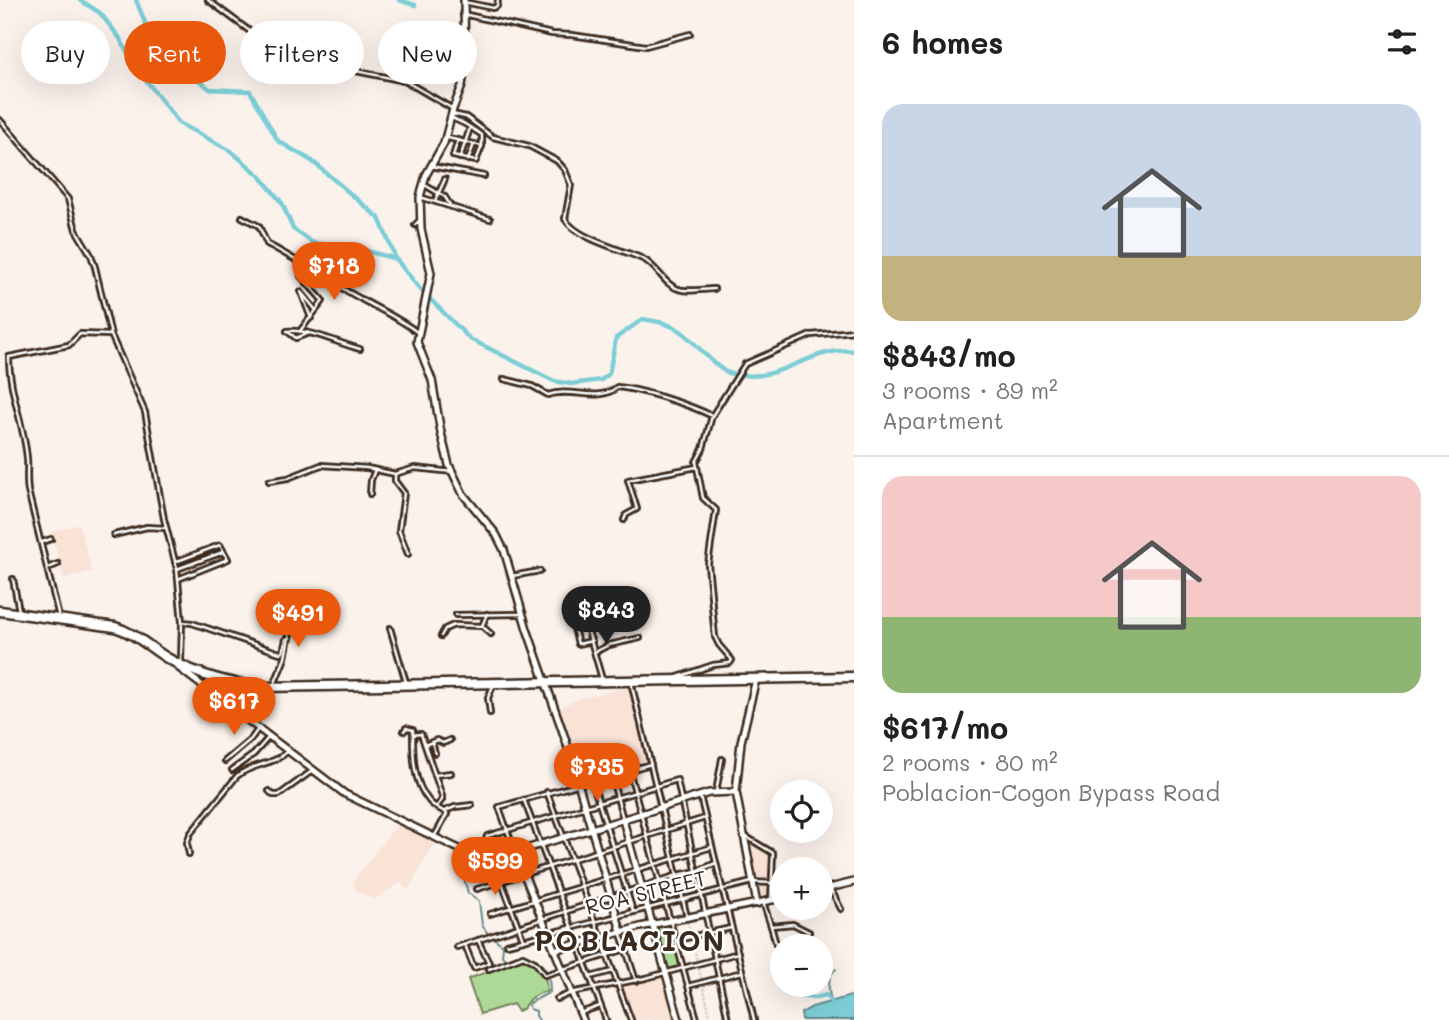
<!DOCTYPE html>
<meta charset="utf-8">
<style>
:root{--surface:#fff;--page:#f2f2f2;--text:#202124;--muted:#757577;--line:#e0e0e0;--accent:#ea580c}
body{margin:0;font-family:Mali,sans-serif;background:var(--page);color:var(--text);height:100vh;display:flex;flex-direction:column;font-size:26px;white-space:nowrap}
*{box-sizing:border-box;margin:0}
p{font-size:23px;color:var(--muted)}
.icon{flex:none;width:38px;height:38px;fill:none;stroke:currentColor;stroke-width:2;stroke-linecap:round;stroke-linejoin:round}
.map{position:relative;flex:1;overflow:hidden}
.drawer{display:flex;flex-direction:column;background:var(--surface);width:595px}
.drawer>*{flex:none}
.top-card{position:absolute;left:21px;top:21px;width:665px;height:63px;display:flex;gap:14px}
.buttons{position:absolute;left:770px;top:780px;display:grid;gap:14px}
.buttons a{display:grid;place-items:center;width:63px;height:63px;border-radius:50%;background:var(--surface);box-shadow:0 7px 28px #0002;font-size:35px}
.price{position:absolute;translate:-50% -60px;padding:0 16px;border-radius:24px;background:var(--accent);color:#fff;font-size:23px;line-height:46px;filter:drop-shadow(0 2px 4px #0008)}
.price::after{content:'';position:absolute;left:50%;top:42px;width:21px;height:16px;margin-left:-10px;background:inherit;clip-path:polygon(0 0,100% 0,50% 100%)}
.price.on{background:#222;color:#fff}
ul{padding:0;list-style:none}
li{display:grid;align-content:center;gap:14px;height:371px;padding:0 28px}
li+li{border-top:2px solid var(--line)}
li span{display:grid;place-items:center;height:217px;border-radius:21px;color:#555}
li>.icon{margin-inline-start:auto}
span .icon{width:126px;height:126px;fill:#fffc;stroke-width:1}
li b{font-size:30px}
h2{display:flex;justify-content:space-between;align-items:center;height:84px;padding:0 28px;font-size:30px}
.tag{padding:0 24px;border-radius:32px;background:var(--surface);box-shadow:0 7px 28px #0002;font-size:24px;line-height:63px}
.tag.on{background:var(--accent);color:#fff}
main{display:flex;flex:1;min-height:0}
.map>svg:first-child{display:block}
</style>
<main>
<div class="map">
<svg width="854" height="1020" viewBox="0 0 854 1020">
<rect width="100%" height="100%" fill="#fcf2ec"/>
<filter id="ink" filterUnits="userSpaceOnUse"><feTurbulence type="fractalNoise" baseFrequency=".0143" numOctaves="2"/><feDisplacementMap in="SourceGraphic" scale="14" xChannelSelector="R" yChannelSelector="G"/><feConvolveMatrix kernelMatrix="1 2 1 2 8 2 1 2 1" color-interpolation-filters="sRGB"/></filter>
<g filter="url(#ink)">
<g fill="#f9e2d6">
<polygon points="79,524 92,571 64,579 51,532"/>
<polygon points="631,686 650,763 579,782 557,709 580,698"/>
<polygon points="398,823 435,842 408,890 400,883 375,899 356,891 353,881"/>
<polygon points="743,836 773,855 770,900 757,902"/>
<polygon points="665,975 677,1018 633,1020 621,986"/>
</g>
<g fill="#add997" stroke="#74825a" stroke-width="2">
<polygon points="669,923 680,967 667,971 655,926"/>
<path d="M526,958C545,965 545,972 547,991C537,994 528,998 523,1009L518,1011L513,1004L480,1014L468,979L515,961Z"/>
</g>
<polygon fill="#7ccdd5" stroke="#628c8c" stroke-width="2" points="854,995 854,1020 802,1020 801,1013 812,1007"/>
<g fill="none" stroke-linecap="round" stroke-linejoin="round">
<g stroke="#628c8c" stroke-width="2">
<path d="M460,864L468,893L479,901L482,925L488,934L503,945L502,956L508,960C535,951 550,964 550,992L528,1004L530,1009L536,1011V1016L539,1020"/>
<path d="M832,1003C828,992 826,977 836,969"/>
</g>
<g stroke="#7ccdd5" stroke-width="4.5">
<polyline points="80,0 100,13 119,37 135,66 179,123 231,151 260,176 282,203 293,229 313,243 356,248 396,259"/>
<path d="M136,0L155,47L210,89L250,91L278,141L312,161L379,218L396,259L419,288L470,339L554,381L571,384L601,380L609,374L616,338L643,319C655,321 668,323 679,330C694,340 713,366 728,373C733,374 739,374 744,375C780,381 814,346 854,351"/>
<polyline points="399,0 415,5"/>
<polyline points="796,996 816,998 826,995 832,1003"/>
</g>
<polyline stroke="#d5cac3" stroke-width="2.5" stroke-dasharray="2.5 1.5" stroke-linecap="butt" points="687,918 711,1020"/>
<g stroke="#3b2a1e" stroke-width="8">
<g id="street">
<polyline points="208,0 275,50 319,48 356,71 405,81 453,109"/>
<polyline points="464,2 493,8 497,6 498,0"/>
<polyline points="463,14 552,34 572,35 646,46 690,34"/>
<path d="M452,114L466,117L493,137L529,146L557,161L565,170L571,185L565,219C577,239 621,249 643,259C657,266 664,284 676,288C686,293 703,289 714,289"/>
<polyline points="450,117 465,124 482,135 482,146 476,161 453,156 458,140"/>
<polyline points="0,120 68,199 76,230 91,255 95,267 111,335 145,412 164,519 177,569 182,622 181,661"/>
<polyline points="448,138 482,146"/>
<polyline points="460,158 470,128"/>
<polyline points="468,160 474,144"/>
<polyline points="431,166 484,176"/>
<polyline points="423,184 445,197 450,205"/>
<polyline points="420,197 490,219"/>
<polyline points="435,201 445,179"/>
<path d="M242,217L259,226L267,244C300,261 329,282 361,299C380,310 399,318 417,332"/>
<polyline points="415,225 420,220"/>
<polyline points="311,318 301,292 315,309"/>
<polyline points="300,331 323,301 301,276 309,266"/>
<path d="M309,333L296,338L287,331C310,329 337,343 360,349"/>
<path d="M504,379L532,386L548,395C571,387 599,403 617,387C640,389 691,405 712,416"/>
<polyline points="395,474 395,481 404,493 399,531 408,554"/>
<polyline points="269,481 288,478 321,465 367,468 395,474 415,468 453,472"/>
<polyline points="370,494 371,480 375,470"/>
<polyline points="624,520 626,515 637,509 628,480 697,467"/>
<polyline points="114,535 147,527 166,528"/>
<polyline points="42,542 51,539"/>
<polyline points="175,562 220,545 228,559 178,579"/>
<polyline points="48,568 58,564"/>
<polyline points="177,569 223,552"/>
<polyline points="512,576 540,571"/>
<polyline points="13,579 19,611"/>
<polyline points="456,615 523,614"/>
<path d="M59,617L28,491C26,479 28,469 27,458C24,424 9,392 9,357L69,345L80,334L110,335"/>
<polyline points="584,617 602,679"/>
<polyline points="182,622 192,623 280,653 283,652 286,639 290,638"/>
<polyline points="482,626 487,614"/>
<polyline points="390,628 406,682"/>
<polyline points="574,628 578,644 592,641"/>
<polyline points="441,636 445,629 454,625 482,626 491,634"/>
<polyline points="595,652 609,645 640,638"/>
<polyline points="678,677 713,665 730,663 732,660 719,645 715,637 708,564 716,510 703,498 696,462 703,449 712,416 745,364 811,335 854,331"/>
<polyline points="631,682 687,917"/>
<polyline points="274,685 285,658 290,632 278,621"/>
<polyline points="234,710 243,699 270,702"/>
<polyline points="490,713 488,698 493,686"/>
<path d="M404,731L406,728L413,730C413,753 412,781 429,801C433,807 442,809 447,814L434,837"/>
<polyline points="413,735 421,734 442,796 442,800 437,806"/>
<polyline points="432,742 435,753"/>
<polyline points="425,745 437,740 443,743 450,740"/>
<polyline points="225,761 251,739 258,729"/>
<polyline points="232,770 254,754 269,737"/>
<polyline points="629,770 697,1019"/>
<polyline points="435,775 451,773"/>
<polyline points="611,775 623,819"/>
<polyline points="592,781 633,911"/>
<polyline points="269,791 273,795 279,795 312,771"/>
<polyline points="547,792 631,1020"/>
<polyline points="716,792 722,759"/>
<polyline points="700,796 754,1020"/>
<polyline points="524,800 606,1020"/>
<polyline points="445,811 455,807 472,805"/>
<polyline points="745,836 773,853 771,901"/>
<polyline points="515,852 499,807 651,764"/>
<path d="M189,854L187,843L190,834L237,776C252,763 273,766 288,751"/>
<polyline points="830,888 841,909"/>
<polyline points="477,889 705,818"/>
<polyline points="763,902 771,926 793,924 809,932"/>
<polyline points="490,914 712,847"/>
<polyline points="771,926 776,944"/>
<polyline points="621,934 636,981"/>
<polyline points="523,939 486,840 487,836 677,780 728,1020"/>
<polyline points="677,940 731,928"/>
<polyline points="507,944 752,882 771,883"/>
<polyline points="465,945 474,968 489,963 478,940"/>
<polyline points="457,947 678,875 697,871 716,863"/>
<polyline points="489,969 523,956 535,962 545,975 626,949"/>
<polyline points="590,977 613,971"/>
<polyline points="688,986 742,972"/>
<polyline points="557,999 571,993 646,978 738,953"/>
<polyline points="580,1013 600,1006"/>
</g>
</g>
<g stroke="#3b2a1e" stroke-width="10">
<g id="secondary">
<polyline points="464,0 465,66 462,86 453,109 444,143 426,175 420,197 421,229 431,273 417,342 432,380 441,433 449,465 463,494 496,534 504,550 527,629 566,741 621,931"/>
<polyline points="181,665 179,668 345,794 482,860 493,859 709,793 736,792"/>
<polyline points="756,679 741,742 736,792 757,904"/>
<polyline points="623,820 679,1020"/>
<polyline points="515,852 583,1020"/>
<polyline points="821,890 854,882"/>
<polyline points="554,950 640,927 782,898"/>
</g>
</g>
<g stroke="#3b2a1e" stroke-width="13">
<path id="highway" d="M0,611L115,627C135,633 149,647 167,658C197,675 229,684 263,687L854,677"/>
</g>
<use href="#street" stroke="#fff" stroke-width="2.5"/>
<use href="#secondary" stroke="#fff" stroke-width="5"/>
<use href="#highway" stroke="#fff" stroke-width="8"/>
</g>
</g>
<g text-anchor="middle" stroke-width="5" stroke-linejoin="round" paint-order="stroke">
<g font-size="21" fill="#3b2a1e" stroke="#fff">
<text transform="translate(646 893) rotate(-14)" y="7">ROA STREET</text>
</g>
<g font-size="28" font-weight="bold" letter-spacing="2" fill="#3b2a1e" stroke="#fff">
<text x="630" y="951">POBLACION</text>
</g>
</g>
</svg>
<div class="buttons">
<a><svg class="icon" aria-label="locate" viewBox="0 0 24 24"><circle cx="12" cy="12" r="6"/><path d="M12 2v4M12 18v4M2 12h4M18 12h4"/></svg></a>
<a>+</a>
<a>−</a>
</div>
<b class="price" style="left:334px;top:302px">$718</b>
<b class="price on" style="left:606px;top:646px">$843</b>
<b class="price" style="left:298px;top:649px">$491</b>
<b class="price" style="left:234px;top:737px">$617</b>
<b class="price" style="left:597px;top:803px">$735</b>
<b class="price" style="left:495px;top:897px">$599</b>
<div class="top-card">
<a class="tag">Buy</a>
<a class="tag on">Rent</a>
<a class="tag">Filters</a>
<a class="tag">New</a>
</div>
</div>
<section class="drawer">
<h2>6 homes<svg class="icon" aria-label="filters" viewBox="0 0 24 24"><path d="M4 7h16M4 17h16"/><circle cx="9" cy="7" r="2"/><circle cx="15" cy="17" r="2"/></svg></h2>
<ul>
<li><span style="background:linear-gradient(#c9d6e8 70%,#c2b280 0)"><svg class="icon" aria-label="home" viewBox="0 0 24 24"><path d="M3 11l9-7 9 7M6 9v11h12V9"/></svg></span><div><b>$843/mo</b><p>3 rooms · 89 m²</p><p>Apartment</p></div></li>
<li><span style="background:linear-gradient(#f6c9c9 65%,#8fb573 0)"><svg class="icon" aria-label="home" viewBox="0 0 24 24"><path d="M3 11l9-7 9 7M6 9v11h12V9"/></svg></span><div><b>$617/mo</b><p>2 rooms · 80 m²</p><p>Poblacion-Cogon Bypass Road</p></div></li>
</ul>
</section>
</main>
